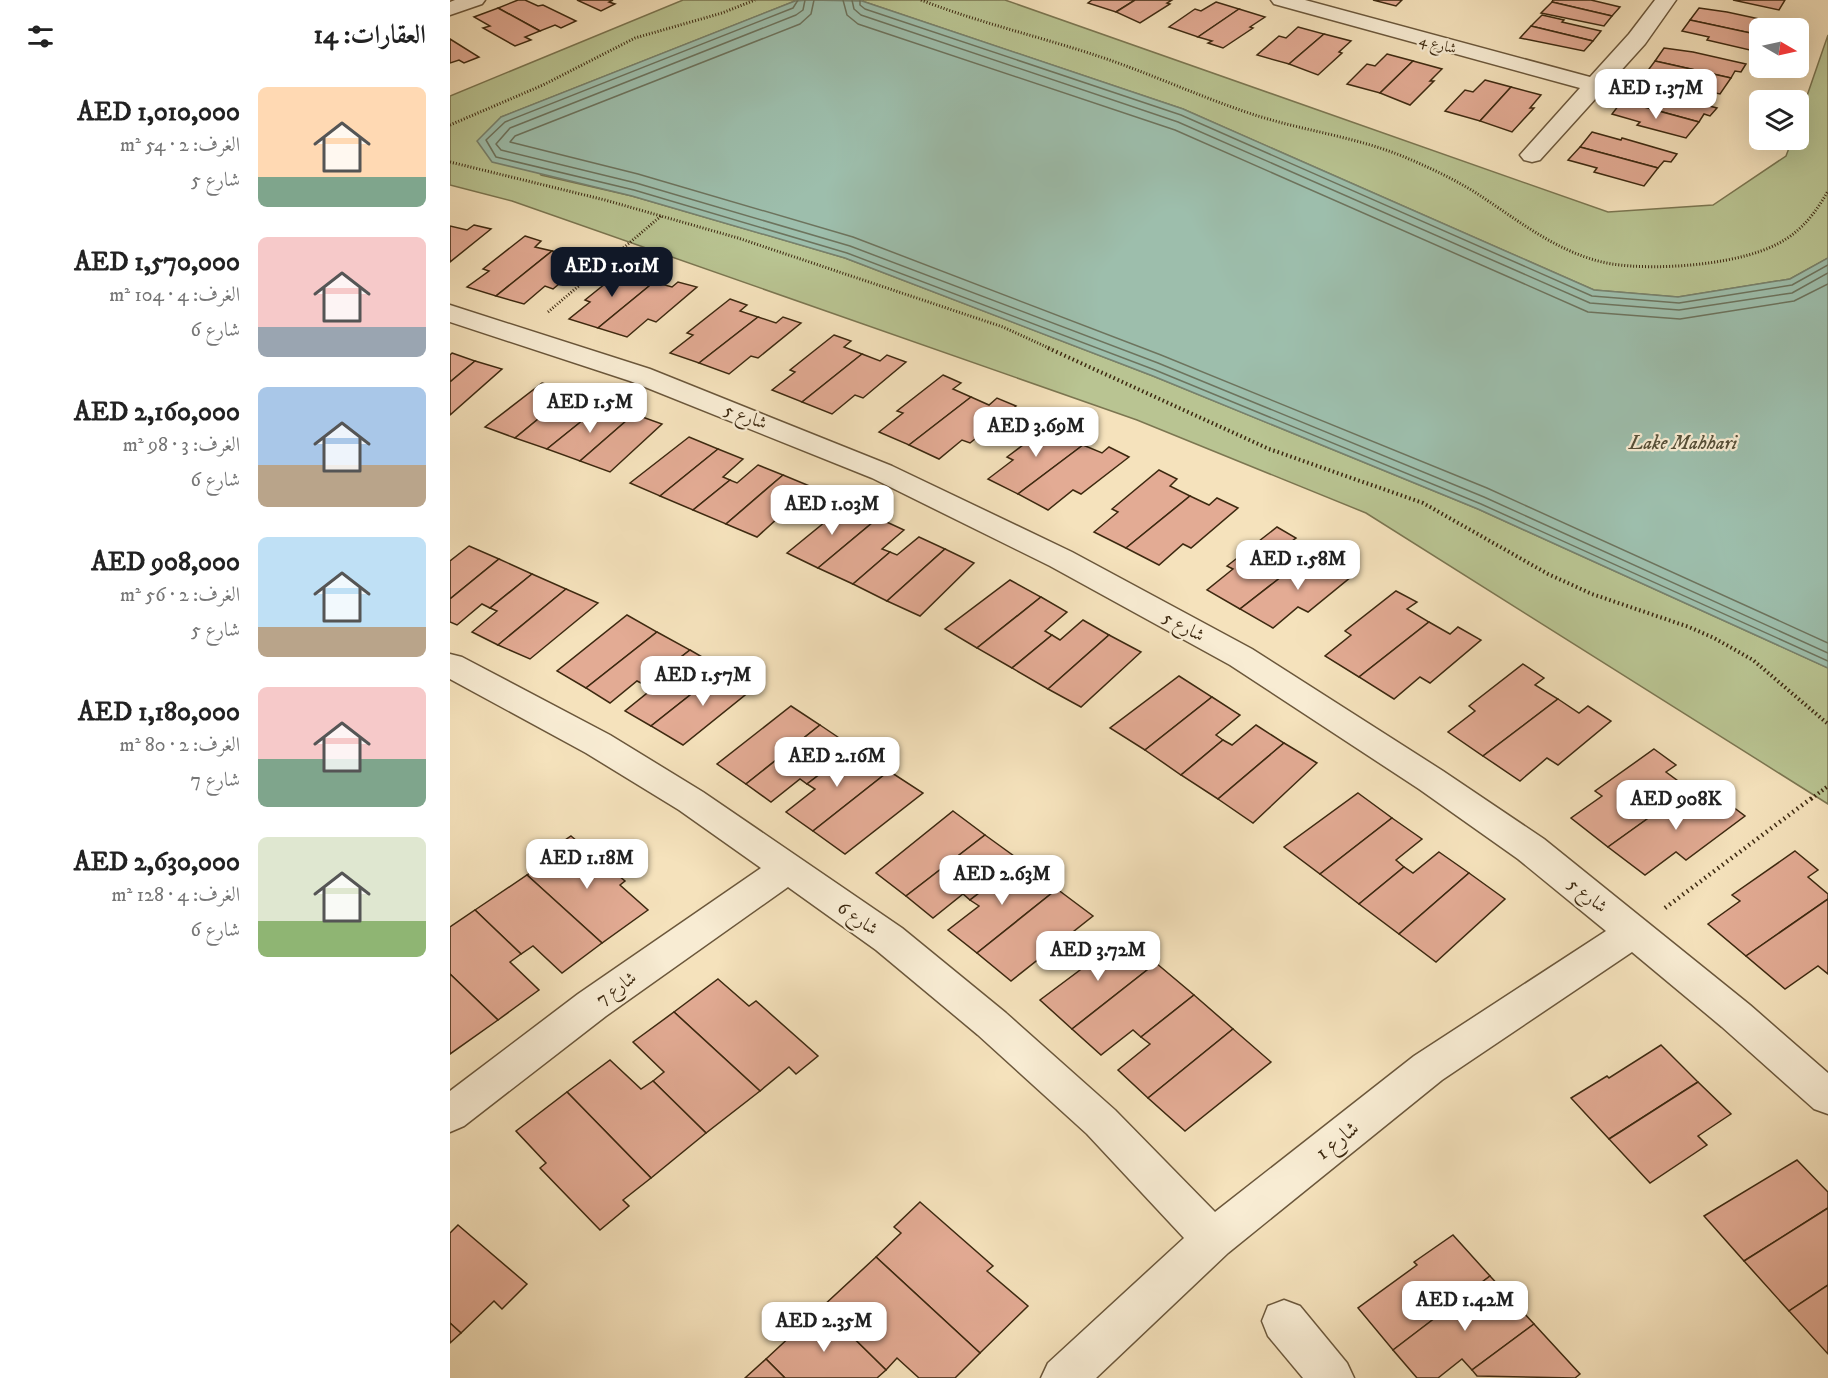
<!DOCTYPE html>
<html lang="ar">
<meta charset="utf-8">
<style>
:root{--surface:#fff;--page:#f2f2f2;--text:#222;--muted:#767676;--accent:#111827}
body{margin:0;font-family:"IM FELL DW Pica",Amiri,serif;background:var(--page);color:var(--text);direction:rtl;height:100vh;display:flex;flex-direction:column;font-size:22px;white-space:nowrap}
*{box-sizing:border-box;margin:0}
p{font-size:20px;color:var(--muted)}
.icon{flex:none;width:33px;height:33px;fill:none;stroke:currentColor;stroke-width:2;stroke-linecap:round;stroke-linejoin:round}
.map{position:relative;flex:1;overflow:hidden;direction:ltr}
.drawer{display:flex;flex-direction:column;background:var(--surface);width:450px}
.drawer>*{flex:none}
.needle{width:39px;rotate:99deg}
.buttons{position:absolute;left:1299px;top:18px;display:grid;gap:12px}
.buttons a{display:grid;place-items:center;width:60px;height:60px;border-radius:9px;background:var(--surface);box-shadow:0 6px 24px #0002;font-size:30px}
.price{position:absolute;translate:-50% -51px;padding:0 14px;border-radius:12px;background:#fff;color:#222;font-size:20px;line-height:39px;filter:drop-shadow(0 2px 3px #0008)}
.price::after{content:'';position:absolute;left:50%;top:36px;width:18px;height:14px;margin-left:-9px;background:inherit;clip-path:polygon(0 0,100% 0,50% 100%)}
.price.active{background:var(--accent);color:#fff}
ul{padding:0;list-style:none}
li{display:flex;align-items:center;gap:18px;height:150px;padding:0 24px}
li span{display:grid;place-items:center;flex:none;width:168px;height:120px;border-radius:9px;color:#555}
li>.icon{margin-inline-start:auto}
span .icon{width:72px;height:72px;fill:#fffc;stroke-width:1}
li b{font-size:26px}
h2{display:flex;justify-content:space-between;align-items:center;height:72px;padding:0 24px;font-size:26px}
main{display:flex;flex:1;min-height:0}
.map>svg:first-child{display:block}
</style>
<main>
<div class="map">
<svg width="1378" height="1378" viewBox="0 0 1378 1378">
<rect width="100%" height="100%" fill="#f5e2bc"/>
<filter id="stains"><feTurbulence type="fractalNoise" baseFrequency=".00333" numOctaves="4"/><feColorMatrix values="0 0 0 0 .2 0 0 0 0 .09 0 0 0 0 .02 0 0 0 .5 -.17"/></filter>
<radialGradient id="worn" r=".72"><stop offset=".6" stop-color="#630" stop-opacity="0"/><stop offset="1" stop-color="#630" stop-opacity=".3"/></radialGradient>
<g fill="#b9c492" stroke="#7b7651" stroke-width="1.5">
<polygon points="233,0 359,0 345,1 51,117 91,175 182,196 395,258 703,376 1028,509 1378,668 1378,804 916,513 687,420 62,201 0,185 0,96"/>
<polygon points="401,0 555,0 1158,212 1263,205 1336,156 1342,140 1348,140 1349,119 1378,35 1378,258 1340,279 1228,297 1144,290 733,109 412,1"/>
</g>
<polygon fill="#9dbeac" stroke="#77826e" stroke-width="1.5" points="359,0 412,1 733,109 1144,290 1228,297 1340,279 1378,258 1378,668 1028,509 703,376 395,258 182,196 42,162 27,141 51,117 345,1"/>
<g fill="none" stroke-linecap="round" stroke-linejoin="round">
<g stroke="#6d745e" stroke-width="1.5">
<polyline points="348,0 343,8 55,122 36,140 46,157 184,190 397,253 705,370 1031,504 1378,661"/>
<polyline points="355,0 353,10 346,15 60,128 46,144 51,150 186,183 400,246 708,363 1034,497 1378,653"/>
<polyline points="364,0 361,14 350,24 65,136 60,142 188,174 403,237 711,355 1037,488 1378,643"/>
<polyline points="393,0 397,15 408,24 725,130 1138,312 1230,319 1344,301 1378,284"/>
<polyline points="402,0 404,9 411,15 728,122 1140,303 1229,310 1342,293 1378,273"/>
<polyline points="410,0 410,5 415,9 731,115 1142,296 1229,303 1342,285 1378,265"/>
</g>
</g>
<g fill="#e3ab94" stroke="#3d2910" stroke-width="1.5">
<polygon points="68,0 75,0 88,6 93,5 126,21 111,28 105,25 90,31 48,8"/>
<polygon points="127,0 163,0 159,2 165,4 151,11"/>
<polygon points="642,0 685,0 666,12 638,3"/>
<polygon points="685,0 722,0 717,3 720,4 690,23 666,12"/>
<polygon points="923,0 952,0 946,6"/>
<polygon points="1103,0 1141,0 1170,7 1162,16 1102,2"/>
<polygon points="1283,0 1335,0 1329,10"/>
<polygon points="766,2 789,9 748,37 719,27 745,9 751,11"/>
<polygon points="1102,2 1162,16 1154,26 1091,13"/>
<polygon points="48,8 90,31 75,37 81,40 65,46 33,28 40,26 24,17"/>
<polygon points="1249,8 1277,12 1328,23 1324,28 1310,28 1310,35 1240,20"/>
<polygon points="789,9 815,17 800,27 803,28 773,48 758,43 762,41 748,37"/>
<polygon points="1092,15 1114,20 1112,22 1151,31 1143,41 1081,26"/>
<polygon points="1240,20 1310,35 1310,42 1304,51 1257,40 1259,37 1232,31"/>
<polygon points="1081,26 1143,41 1134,51 1070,38"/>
<polygon points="848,27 874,34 839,64 807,55 829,36 836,38"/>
<polygon points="874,34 901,41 889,52 892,53 868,75 839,64"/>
<polygon points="0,39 29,57 14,63 9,60 0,63"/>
<polygon points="1214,48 1243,52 1296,64 1291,72 1285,71 1281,78 1205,61"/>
<polygon points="937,54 963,61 930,93 897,84 917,64 925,66"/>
<polygon points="963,61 992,69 980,81 984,81 960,105 930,93"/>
<polygon points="1205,61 1281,78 1270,94 1222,83 1224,79 1196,73"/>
<polygon points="1035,80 1061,87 1030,121 995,111 1015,90 1023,92"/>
<polygon points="1061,87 1091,95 1080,108 1084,108 1062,132 1030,121"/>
<polygon points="1184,88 1212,95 1213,94 1267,108 1260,116 1254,114 1249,122 1172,101"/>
<polygon points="1172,101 1249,122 1236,138 1187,125 1190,122 1162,114"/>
<polygon points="1142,132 1171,140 1172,138 1227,154 1221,162 1214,161 1208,168 1130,147"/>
<polygon points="1130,147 1208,168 1194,186 1144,172 1147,168 1118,160"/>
<polygon points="24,225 41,229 0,262 0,226 17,230"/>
<polygon points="75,236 91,241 85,247 102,251 46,296 17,287 39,271 33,269"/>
<polygon points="102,251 119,256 126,251 144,255 103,289 95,286 74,304 46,296"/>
<polygon points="176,267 193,271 186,277 204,282 148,328 119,319 140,302 135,300"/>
<polygon points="204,282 222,287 228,282 247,287 206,322 198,319 177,337 148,328"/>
<polygon points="280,299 297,305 290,311 308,317 249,363 220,353 243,335 237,333"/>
<polygon points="308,317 326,323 333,317 351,323 308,358 301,356 279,374 249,363"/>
<polygon points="384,335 401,341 394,347 412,354 352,402 322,390 345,372 340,370"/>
<polygon points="2,353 25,361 0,382 0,355"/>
<polygon points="412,354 430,361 437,355 456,362 413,398 405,395 382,414 352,402"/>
<polygon points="25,361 52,369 0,415 0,382"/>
<polygon points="493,375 511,383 503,389 521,397 459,445 429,432 453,413 447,411"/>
<polygon points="92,383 121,392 65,438 35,427"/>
<polygon points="121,392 146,401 126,418 133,420 97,449 65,438"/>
<polygon points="521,397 539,405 547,398 566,406 520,443 512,440 489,459 459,445"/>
<polygon points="159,406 184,414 130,461 97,449 133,420 140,423"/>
<polygon points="184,414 212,424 160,472 130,461"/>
<polygon points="605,421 622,429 614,435 633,445 568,494 538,479 563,460 557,457"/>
<polygon points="239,437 268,449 210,496 180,483"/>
<polygon points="633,445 652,453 659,447 679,457 631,494 623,490 598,510 568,494"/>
<polygon points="268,449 293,459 273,477 280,480 243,510 210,496"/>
<polygon points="308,465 333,475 276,524 243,510 280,480 287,483"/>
<polygon points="709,470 727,479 720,486 740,496 676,548 644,532 668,512 662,509"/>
<polygon points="333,475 362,487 307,537 276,524"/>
<polygon points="740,496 759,505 767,498 788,508 741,548 733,544 709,565 676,548"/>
<polygon points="397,504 428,518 368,568 337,553"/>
<polygon points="428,518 454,530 432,549 440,552 403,584 368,568"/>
<polygon points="827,527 846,538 838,544 858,556 790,609 757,590 783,569 777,566"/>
<polygon points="469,537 495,549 437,601 403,584 440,552 447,555"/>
<polygon points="19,546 49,559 0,599 0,561"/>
<polygon points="495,549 524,563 470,616 437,601"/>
<polygon points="858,556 878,567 886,560 907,572 858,612 848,607 823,628 790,609"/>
<polygon points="49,559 82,574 40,608 32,604 7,625 0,622 0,599"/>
<polygon points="82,574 116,589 48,645 22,632 47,611 40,608"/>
<polygon points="560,580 591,597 527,648 495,629"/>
<polygon points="116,589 148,603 80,659 48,645"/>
<polygon points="946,591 967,602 957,609 979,622 909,677 875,656 901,635 895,631"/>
<polygon points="591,597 617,612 595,631 602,635 562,668 527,648"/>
<polygon points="177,615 207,632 136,688 107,671"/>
<polygon points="633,620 659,635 598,689 562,668 602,635 610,640"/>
<polygon points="979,622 1000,634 1008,627 1031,640 980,683 970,677 944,699 909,677"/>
<polygon points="207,632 240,650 195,685 187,681 160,703 136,688"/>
<polygon points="659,635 691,652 631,707 598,689"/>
<polygon points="240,650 273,669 201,726 175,711 202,689 195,685"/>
<polygon points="1073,664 1094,678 1085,685 1108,699 1033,756 998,732 1025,711 1019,706"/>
<polygon points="273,669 305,687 233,745 201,726"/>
<polygon points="729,676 762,697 695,750 660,728"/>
<polygon points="762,697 790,715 766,735 773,740 731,775 695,750"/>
<polygon points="1108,699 1129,713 1138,706 1161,721 1108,765 1097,758 1070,781 1033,756"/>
<polygon points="341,706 370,725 296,784 267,764"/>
<polygon points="370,725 404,748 357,784 350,779 321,802 296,784"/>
<polygon points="806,725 834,743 768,799 731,775 773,740 782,745"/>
<polygon points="834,743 867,763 803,823 768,799"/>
<polygon points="404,748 439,771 363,831 336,812 365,789 357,784"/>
<polygon points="1204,749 1226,765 1216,772 1239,789 1158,847 1121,818 1152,796 1145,791"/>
<polygon points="439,771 473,793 395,854 363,831"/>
<polygon points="1239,789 1261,806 1271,798 1295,816 1236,860 1226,852 1195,875 1158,847"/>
<polygon points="908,793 942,818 870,874 834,847"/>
<polygon points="503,811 535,835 456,896 426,873"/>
<polygon points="942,818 972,839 946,860 954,867 909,904 870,874"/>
<polygon points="535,835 571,861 520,900 513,894 483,918 456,896"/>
<polygon points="121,836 175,881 170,885 198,910 152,943 77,875 102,857 96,853"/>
<polygon points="1345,851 1368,870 1358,877 1378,894 1378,899 1296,956 1258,924 1290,901 1282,895"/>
<polygon points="989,852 1019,873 949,934 909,904 954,867 963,873"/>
<polygon points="571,861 607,889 527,953 498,930 529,906 520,900"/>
<polygon points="1019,873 1055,899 986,962 949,934"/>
<polygon points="77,875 152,943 112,973 83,946 71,954 25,910"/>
<polygon points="607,889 643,916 561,981 527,953"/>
<polygon points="1378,899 1378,974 1368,966 1335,989 1296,956"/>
<polygon points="25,910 71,954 60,962 89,990 48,1020 0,974 0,927"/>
<polygon points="672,935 706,963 622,1029 590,1000 642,961 639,960"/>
<polygon points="706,963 744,995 691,1037 683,1030 651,1055 622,1029"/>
<polygon points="0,974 48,1020 0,1054"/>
<polygon points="268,979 299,1006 306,1001 368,1056 346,1074 339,1067 310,1091 224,1012"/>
<polygon points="744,995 783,1029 698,1098 668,1070 700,1044 691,1037"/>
<polygon points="224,1012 310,1091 256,1133 203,1081 214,1072 183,1042"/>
<polygon points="783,1029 821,1062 735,1131 698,1098"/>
<polygon points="1211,1045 1248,1082 1159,1139 1121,1098 1157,1076 1159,1078"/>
<polygon points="160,1060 191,1089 203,1081 256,1133 201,1178 117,1092"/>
<polygon points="1248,1082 1281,1114 1248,1136 1257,1145 1200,1183 1159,1139"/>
<polygon points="117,1092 201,1178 173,1200 179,1206 150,1230 90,1168 96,1163 66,1131"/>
<polygon points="1347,1160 1378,1192 1378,1208 1294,1261 1254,1216"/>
<polygon points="470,1202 543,1266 537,1271 578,1306 530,1353 426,1257 451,1233 444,1227"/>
<polygon points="1378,1208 1378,1285 1339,1311 1294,1261"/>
<polygon points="8,1225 77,1284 52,1309 44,1301 11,1333 0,1323 0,1233"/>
<polygon points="1003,1235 1040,1276 943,1350 908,1308 967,1265 964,1262"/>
<polygon points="426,1257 530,1353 505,1378 469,1378 447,1358 436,1370 372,1307"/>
<polygon points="1040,1276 1084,1324 1022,1370 1012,1359 988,1378 967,1378 943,1350"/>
<polygon points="1378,1285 1378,1354 1339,1311"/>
<polygon points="372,1307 436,1370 427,1378 335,1378 316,1359"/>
<polygon points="0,1323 11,1333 0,1343"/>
<polygon points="1084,1324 1130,1374 1125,1378 1027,1376 1022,1370"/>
<polygon points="316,1359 335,1378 295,1378"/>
</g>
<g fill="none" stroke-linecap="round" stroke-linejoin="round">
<g stroke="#6b573b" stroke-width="3">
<g id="minor">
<polygon points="5,0 35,0 32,4 0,15 0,2"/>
<polygon points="821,0 855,0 1140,77 1179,34 1205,0 1226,0 1195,44 1090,160 1082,162 1074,160 1070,155 1130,88 824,4"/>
<polygon points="0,305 200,369 442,466 622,552 802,649 993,771 1094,839 1300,1005 1378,1073 1378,1114 1364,1109 1272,1027 1182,952 992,1080 778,1253 646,1378 591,1378 598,1363 734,1238 637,1134 528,1035 426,950 338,887 156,1016 14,1126 0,1132 0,1091 128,994 311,868 229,810 136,753 0,679 0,654 12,657 160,735 253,792 452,928 556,1013 665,1110 765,1212 964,1056 1156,931 1068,859 969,789 780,665 600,566 422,478 180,381 0,322"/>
<polygon points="834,1300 850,1306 897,1363 904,1378 853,1378 818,1336 812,1321 818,1306"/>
</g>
</g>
<g stroke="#3d2910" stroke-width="3" stroke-dasharray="1 2" stroke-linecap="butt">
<path d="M471,0C530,23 591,37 651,57C704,75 755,99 808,116C856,131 905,137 952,156C976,166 1000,177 1023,191C1067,219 1109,255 1162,264C1208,271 1297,265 1336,239C1355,227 1367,210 1378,191"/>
<polyline points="0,125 93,85 185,38 272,13 305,0"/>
<polyline points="0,162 155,200 288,238 553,327 601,349"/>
<polyline points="98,312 211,216"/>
</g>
<g stroke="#3d2910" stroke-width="4" stroke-dasharray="1.5 3" stroke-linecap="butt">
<polyline points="598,348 819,449 973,503 1098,574 1142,594 1239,627 1264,638 1303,660 1378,724"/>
<polyline points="1361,799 1378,786"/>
</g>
<polyline stroke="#3d2910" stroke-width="4.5" stroke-dasharray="1.5 4" stroke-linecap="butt" points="1215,908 1363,797"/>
<use href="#minor" fill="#f8ecd3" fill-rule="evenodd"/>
</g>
<g text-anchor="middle" stroke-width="4.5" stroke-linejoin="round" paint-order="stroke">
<g font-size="15" fill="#3d2910" stroke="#f8ecd3">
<text transform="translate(988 44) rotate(15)" y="5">شارع 4</text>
</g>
<g font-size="18" fill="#3d2910" stroke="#f8ecd3">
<text transform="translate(296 416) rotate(21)" y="6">شارع 5</text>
<text transform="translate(734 626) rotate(29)" y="6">شارع 5</text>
<text transform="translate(1138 895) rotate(39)" y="6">شارع 5</text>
<text transform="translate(408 918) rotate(35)" y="6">شارع 6</text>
<text transform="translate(166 988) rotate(-35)" y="6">شارع 7</text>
</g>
<g font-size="20" font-style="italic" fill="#554e37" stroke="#f8ecd3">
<text x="1233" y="449">Lake Mahhari</text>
</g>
<g font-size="21" fill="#3d2910" stroke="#f8ecd3">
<text transform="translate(887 1140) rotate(-38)" y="7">شارع 1</text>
</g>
</g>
<rect width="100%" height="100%" filter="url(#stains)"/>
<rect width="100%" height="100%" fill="url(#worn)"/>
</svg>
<div class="buttons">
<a><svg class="needle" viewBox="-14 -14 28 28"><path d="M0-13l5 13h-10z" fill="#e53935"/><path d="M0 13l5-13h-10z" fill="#767676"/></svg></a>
<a><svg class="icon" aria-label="layers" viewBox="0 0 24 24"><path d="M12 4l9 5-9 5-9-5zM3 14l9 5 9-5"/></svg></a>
</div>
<b class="price" style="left:1206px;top:120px">AED 1.37M</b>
<b class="price active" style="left:162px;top:298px">AED 1.01M</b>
<b class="price" style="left:140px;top:434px">AED 1.5M</b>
<b class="price" style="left:586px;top:458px">AED 3.69M</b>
<b class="price" style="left:382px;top:536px">AED 1.03M</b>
<b class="price" style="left:848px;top:591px">AED 1.58M</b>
<b class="price" style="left:253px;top:707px">AED 1.57M</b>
<b class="price" style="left:387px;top:788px">AED 2.16M</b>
<b class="price" style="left:1226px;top:831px">AED 908K</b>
<b class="price" style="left:137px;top:890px">AED 1.18M</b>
<b class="price" style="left:552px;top:906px">AED 2.63M</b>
<b class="price" style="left:648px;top:982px">AED 3.72M</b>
<b class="price" style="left:1015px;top:1332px">AED 1.42M</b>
<b class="price" style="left:374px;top:1353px">AED 2.35M</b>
</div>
<section class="drawer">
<h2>العقارات: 14<svg class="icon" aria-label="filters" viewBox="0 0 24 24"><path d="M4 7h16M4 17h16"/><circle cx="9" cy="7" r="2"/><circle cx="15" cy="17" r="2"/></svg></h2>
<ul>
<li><span style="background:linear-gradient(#ffd9b3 75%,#7fa58c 0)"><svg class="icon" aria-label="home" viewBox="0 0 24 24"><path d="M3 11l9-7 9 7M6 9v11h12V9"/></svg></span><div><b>AED 1,010,000</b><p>الغرف: 2 · 54 m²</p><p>شارع 5</p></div></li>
<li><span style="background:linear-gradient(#f6c9c9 75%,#9aa5b1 0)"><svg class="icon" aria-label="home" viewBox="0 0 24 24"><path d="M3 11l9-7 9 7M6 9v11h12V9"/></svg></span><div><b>AED 1,570,000</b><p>الغرف: 4 · 104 m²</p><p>شارع 6</p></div></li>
<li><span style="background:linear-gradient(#a9c7e8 65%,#b9a48a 0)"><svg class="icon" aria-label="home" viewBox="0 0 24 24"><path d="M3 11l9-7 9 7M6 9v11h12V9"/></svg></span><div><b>AED 2,160,000</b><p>الغرف: 3 · 98 m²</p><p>شارع 6</p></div></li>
<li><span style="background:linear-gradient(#bfe0f5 75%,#b9a48a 0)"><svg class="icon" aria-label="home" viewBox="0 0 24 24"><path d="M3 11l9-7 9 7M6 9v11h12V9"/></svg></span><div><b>AED 908,000</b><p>الغرف: 2 · 56 m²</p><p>شارع 5</p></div></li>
<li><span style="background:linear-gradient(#f6c9c9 60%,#7fa58c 0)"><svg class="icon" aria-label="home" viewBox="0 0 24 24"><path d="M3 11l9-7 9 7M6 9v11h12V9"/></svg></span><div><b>AED 1,180,000</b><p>الغرف: 2 · 80 m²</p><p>شارع 7</p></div></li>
<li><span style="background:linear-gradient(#dfe7d0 70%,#8fb573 0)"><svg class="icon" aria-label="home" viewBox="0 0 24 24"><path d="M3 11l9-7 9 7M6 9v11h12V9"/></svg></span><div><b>AED 2,630,000</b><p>الغرف: 4 · 128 m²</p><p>شارع 6</p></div></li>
</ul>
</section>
</main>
